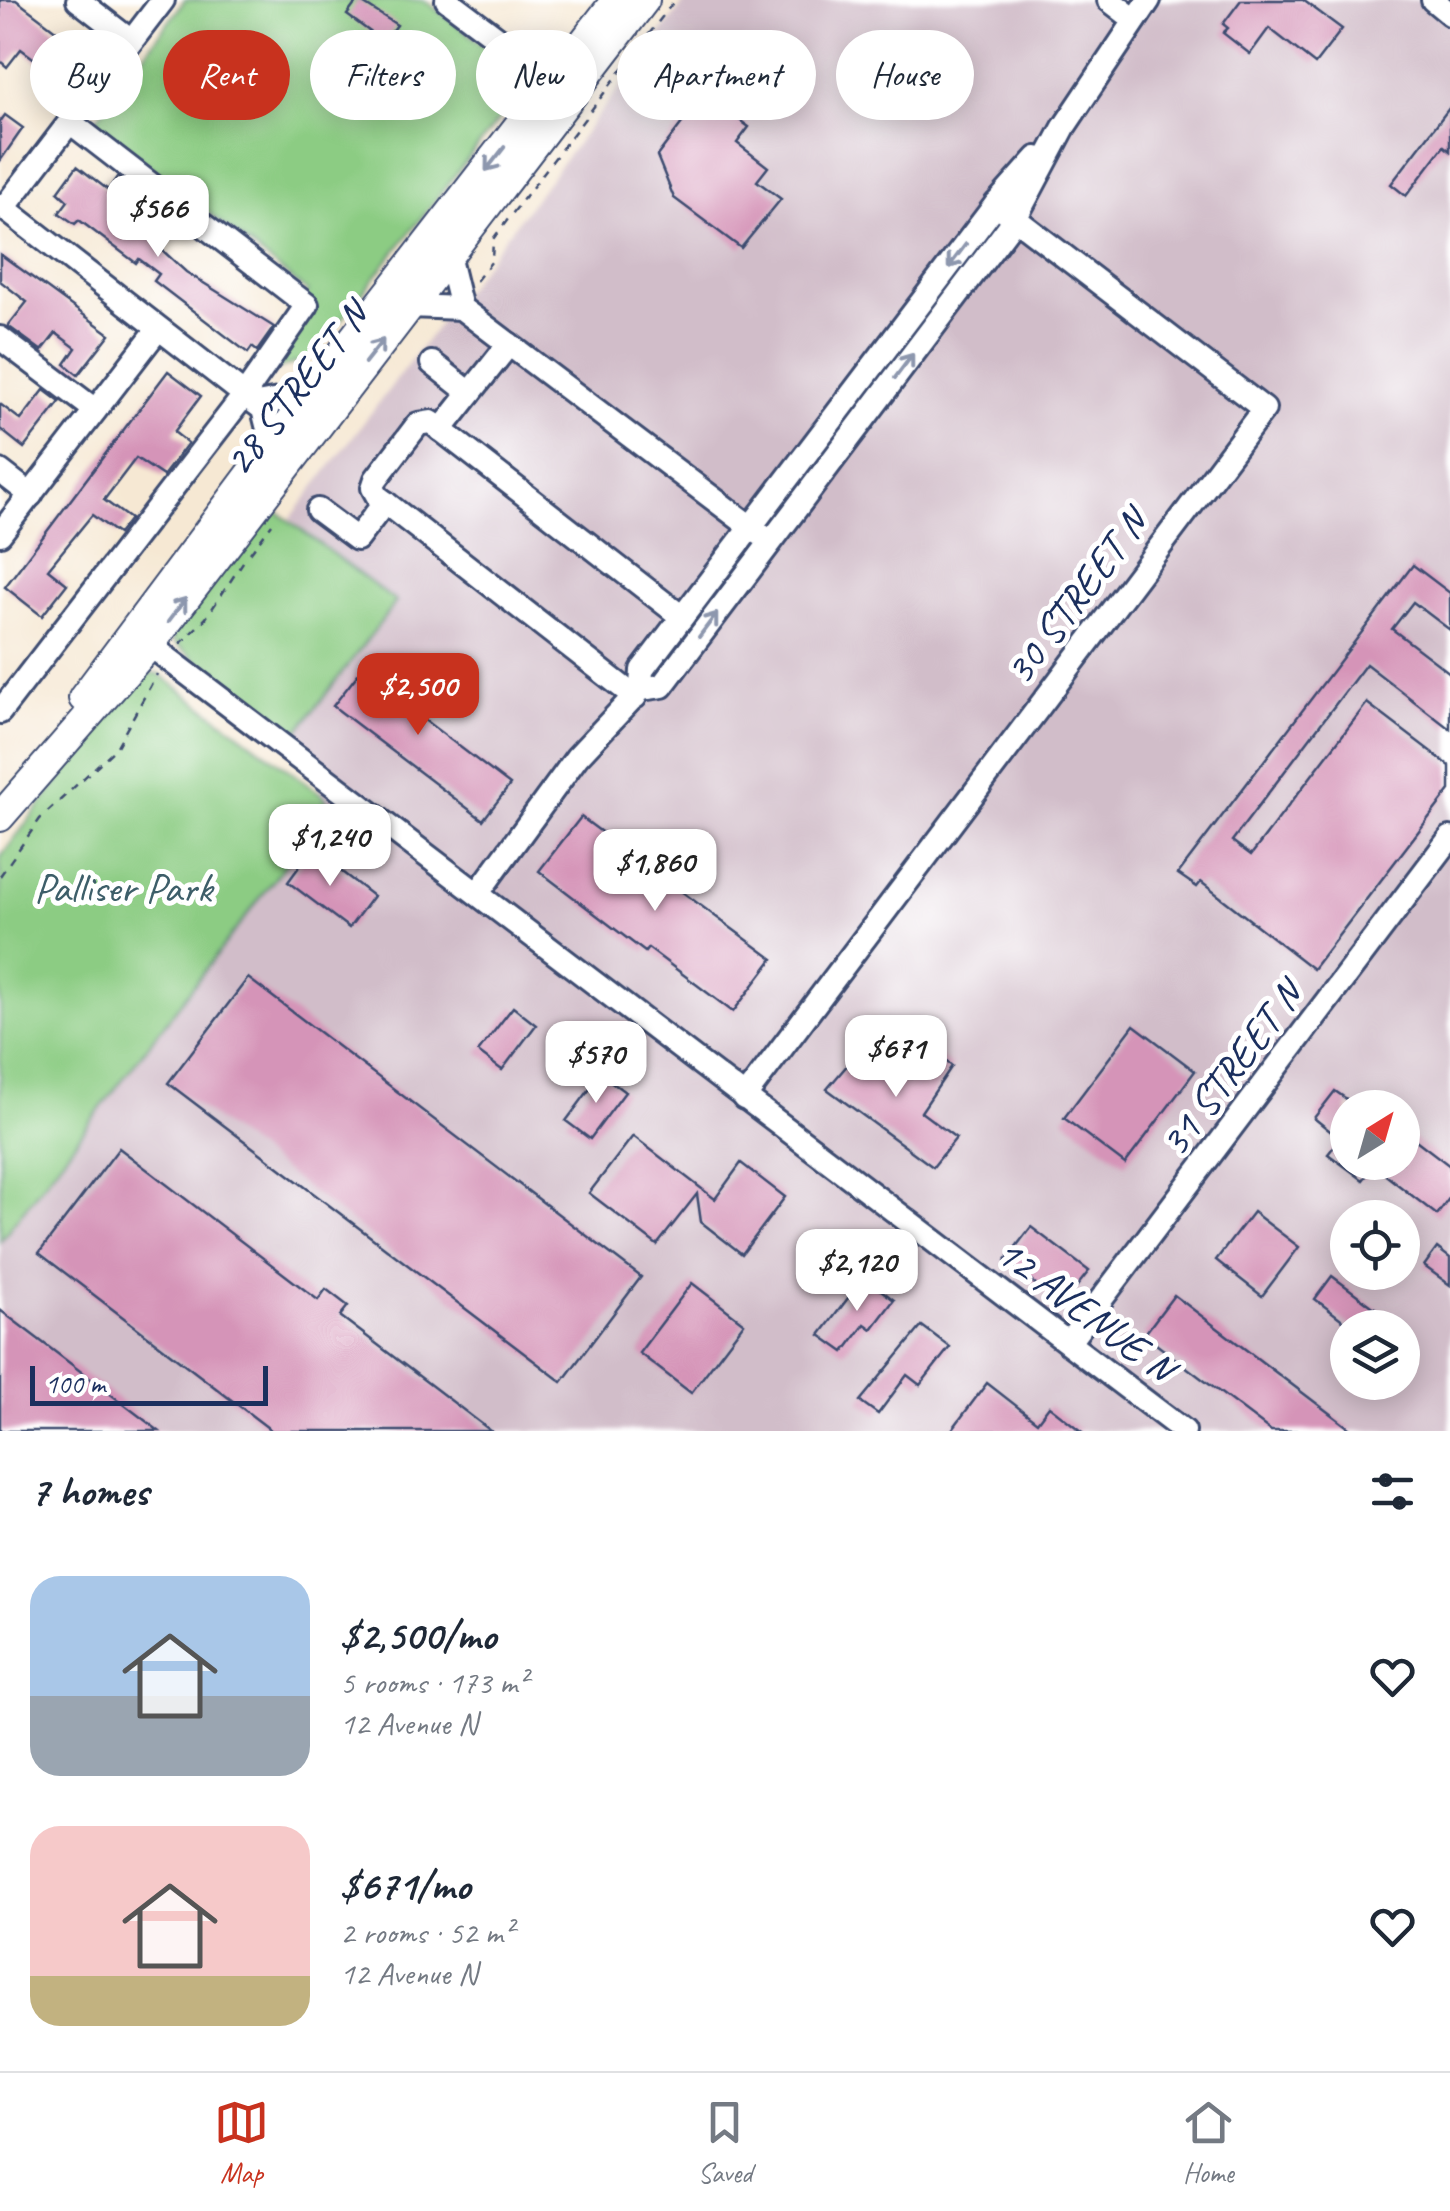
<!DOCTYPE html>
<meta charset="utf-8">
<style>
:root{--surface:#fff;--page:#f6f6f7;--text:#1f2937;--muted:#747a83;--line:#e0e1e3;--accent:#c8321e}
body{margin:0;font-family:Caveat,sans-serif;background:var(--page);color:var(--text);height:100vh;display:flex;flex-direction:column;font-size:38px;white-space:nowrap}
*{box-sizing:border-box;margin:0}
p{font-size:32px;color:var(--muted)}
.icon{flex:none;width:55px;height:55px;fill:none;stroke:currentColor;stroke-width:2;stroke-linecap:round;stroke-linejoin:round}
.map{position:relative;height:1431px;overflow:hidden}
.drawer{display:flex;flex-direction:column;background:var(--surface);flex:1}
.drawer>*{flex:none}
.banner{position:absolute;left:30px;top:30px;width:1390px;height:90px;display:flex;gap:20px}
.needle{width:65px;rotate:37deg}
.tools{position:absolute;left:1330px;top:1090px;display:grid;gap:20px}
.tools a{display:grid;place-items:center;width:90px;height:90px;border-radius:50%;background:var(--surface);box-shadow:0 5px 25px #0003;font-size:50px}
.scale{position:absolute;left:30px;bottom:25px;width:238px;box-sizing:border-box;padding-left:10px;border:5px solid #1b2f5e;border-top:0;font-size:28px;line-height:35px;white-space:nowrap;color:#1b2f5e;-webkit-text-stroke:8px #fff;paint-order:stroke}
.price{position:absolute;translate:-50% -85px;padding:0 22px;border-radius:20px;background:#fff;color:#222;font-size:32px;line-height:65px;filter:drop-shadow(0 2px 5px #0008)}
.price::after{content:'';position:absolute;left:50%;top:60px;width:30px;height:22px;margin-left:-15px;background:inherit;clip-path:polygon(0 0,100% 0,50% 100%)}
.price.selected{background:var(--accent);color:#fff}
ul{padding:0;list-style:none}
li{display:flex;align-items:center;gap:30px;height:250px;padding:0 30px}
li span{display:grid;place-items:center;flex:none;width:280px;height:200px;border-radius:30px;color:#555}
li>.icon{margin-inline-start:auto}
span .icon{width:120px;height:120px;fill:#fffc;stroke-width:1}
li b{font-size:42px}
h2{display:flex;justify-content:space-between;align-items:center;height:120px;padding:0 30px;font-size:42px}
.pill{padding:0 35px;border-radius:45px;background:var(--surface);box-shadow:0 5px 25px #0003;font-size:35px;line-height:90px}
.pill.selected{background:var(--accent);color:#fff}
.menu{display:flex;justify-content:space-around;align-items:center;height:140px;border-top:2px solid var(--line);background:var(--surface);font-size:28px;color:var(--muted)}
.menu a{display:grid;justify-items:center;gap:5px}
.menu .selected{color:var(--accent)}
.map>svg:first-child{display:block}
</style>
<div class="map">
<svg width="1450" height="1431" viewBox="0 0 1450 1431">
<rect width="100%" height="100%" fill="#fff"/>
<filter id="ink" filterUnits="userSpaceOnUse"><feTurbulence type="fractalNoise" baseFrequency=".01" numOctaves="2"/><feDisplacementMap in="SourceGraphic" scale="20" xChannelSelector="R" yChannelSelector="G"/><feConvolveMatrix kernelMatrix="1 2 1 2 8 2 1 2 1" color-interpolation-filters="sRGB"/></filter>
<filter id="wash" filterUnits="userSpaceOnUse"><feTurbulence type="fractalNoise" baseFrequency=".0048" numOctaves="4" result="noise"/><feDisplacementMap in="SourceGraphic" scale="40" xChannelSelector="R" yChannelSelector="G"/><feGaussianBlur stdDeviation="2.25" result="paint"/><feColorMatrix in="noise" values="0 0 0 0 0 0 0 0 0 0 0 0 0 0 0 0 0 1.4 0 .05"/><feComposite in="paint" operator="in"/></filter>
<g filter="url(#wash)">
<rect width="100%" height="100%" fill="#f6e8d3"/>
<path fill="#d1bdc9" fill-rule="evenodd" d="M686,0H1450V1431H0V1243L329,807L295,735L395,602L290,519ZM1348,1108H1402V1162H1348ZM1348,1218H1402V1272H1348ZM1348,1328H1402V1382H1348Z"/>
<g fill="#8ccc83" stroke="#547e70" stroke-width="2.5">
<polygon points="185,0 424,0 530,80 312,357 267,373 308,292 94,122"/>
<polygon points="266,503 396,602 295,735 288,735 172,641 173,628"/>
<polygon points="158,673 324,796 329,807 0,1241 0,858 140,674"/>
</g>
<g id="blocks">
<g fill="#d594b8">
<polygon points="0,0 16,0 86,53 61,88 36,69 40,63 21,49 7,67 0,61"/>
<polygon points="358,0 397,25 384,42 347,15"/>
<polygon points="1241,0 1303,0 1342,29 1315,64 1269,28 1250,54 1223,33 1228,28 1223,24"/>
<polygon points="701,98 744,103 734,116 749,127 737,143 768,167 757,181 781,199 741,248 674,198 657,156"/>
<polygon points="1450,107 1450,151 1444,146 1406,196 1391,184"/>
<polygon points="5,115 23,128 0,161 0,122"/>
<polygon points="77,166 108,190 117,177 130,187 110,214 135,233 140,227 164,245 161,249 186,272 274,327 257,351 252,347 248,353 154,281 159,274 139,259 136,263 79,220 75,224 59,213 68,201 58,192"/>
<polygon points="0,254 110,334 78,375 65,364 76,348 56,333 42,351 8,326 27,302 0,281"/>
<polygon points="168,371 201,396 174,432 188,443 163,476 136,458 104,500 130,519 118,534 92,515 48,569 67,584 42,616 5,587"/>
<polygon points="44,390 60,402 24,448 0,429 0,404 21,420"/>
<polygon points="1413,565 1450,593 1450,630 1413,602 1392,629 1450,673 1450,729 1366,664 1232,841 1251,855 1367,703 1450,766 1450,790 1313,969 1201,882 1197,887 1178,874"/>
<polygon points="373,655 418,690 406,706 510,785 483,820 333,706"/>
<polygon points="581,817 773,959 733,1012 648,948 645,952 539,871"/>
<polygon points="312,849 373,896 349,928 288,882"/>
<polygon points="248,978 641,1277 562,1382 168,1083"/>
<polygon points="513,1007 536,1025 502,1070 478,1052"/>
<polygon points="1134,1025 1195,1071 1125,1164 1064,1118"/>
<polygon points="866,1043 912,1078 933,1051 952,1066 921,1112 956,1138 933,1167 827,1089"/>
<polygon points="601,1074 625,1092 590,1139 566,1121"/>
<polygon points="1335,1091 1348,1100 1348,1162 1402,1162 1402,1141 1408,1134 1450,1166 1450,1197 1437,1215 1374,1166 1363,1180 1328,1154 1340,1139 1314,1118"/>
<polygon points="633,1136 715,1199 741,1163 785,1197 742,1254 701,1222 697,1194 657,1245 589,1193"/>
<polygon points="119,1148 318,1300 326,1289 348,1306 340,1316 491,1431 272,1431 39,1253"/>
<polygon points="1253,1212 1299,1247 1262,1296 1216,1260"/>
<polygon points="1031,1227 1089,1271 1062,1305 1005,1261"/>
<polygon points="1437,1248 1450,1258 1450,1285 1424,1266"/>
<polygon points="1332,1276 1384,1315 1399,1328 1353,1328 1315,1299"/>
<polygon points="864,1277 894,1300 872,1329 865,1324 844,1352 820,1335"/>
<polygon points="692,1283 744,1323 691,1393 639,1353"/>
<polygon points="1174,1295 1353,1431 1271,1431 1144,1335"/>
<polygon points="0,1310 159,1431 0,1431"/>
<polygon points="922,1326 950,1347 920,1385 907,1375 878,1414 860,1401"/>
<polygon points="987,1383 1037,1422 1049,1406 1081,1431 951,1431"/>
</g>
</g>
</g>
<g filter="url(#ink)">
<use href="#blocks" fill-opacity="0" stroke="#3c4b70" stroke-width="2.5"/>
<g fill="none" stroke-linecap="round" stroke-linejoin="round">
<g stroke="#3c4b70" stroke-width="28">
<g id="minor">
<polyline points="78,0 131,41"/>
<polyline points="447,0 564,88"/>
<polyline points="1109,0 1135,20"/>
<polyline points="1433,0 1450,14"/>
<polyline points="0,205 263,409 269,433 261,455"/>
<polyline points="4,208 163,0"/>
<polyline points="448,255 461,308"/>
<polyline points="409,306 461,308 760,534"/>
<polyline points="0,338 95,410"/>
<polyline points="432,363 470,393"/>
<polyline points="257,404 295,397 313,382"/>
<polyline points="441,430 509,344"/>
<polyline points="0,471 31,495"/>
<polyline points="318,510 357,539 385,502"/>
<polyline points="0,534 158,329"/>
<polyline points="138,636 1184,1431"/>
<polyline points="641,689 662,686 1015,219 1064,127 1149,0"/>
<polyline points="641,689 642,670 996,204 1037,158"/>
<polyline points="635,697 378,497 373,488 376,479 418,424 431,422 682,617"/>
<polyline points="0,712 245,394 307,305 70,122"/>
<polyline points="478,893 577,757 641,689"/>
<polyline points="744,1098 1264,409 996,204"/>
<polyline points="1069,1342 1450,838"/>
</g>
</g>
<g stroke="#3c4b70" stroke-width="32">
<g id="major">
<polyline points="83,698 330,368 616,0"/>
<polyline points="0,817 150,645 645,0"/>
</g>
</g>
<g stroke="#3c4b70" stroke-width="2.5" stroke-dasharray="8 8" stroke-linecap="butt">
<polyline points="476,281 492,261 493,239 675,0"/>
<polyline points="250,553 272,524"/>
<polyline points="180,644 206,618 245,559"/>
<polyline points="0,876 40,819 116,748 157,674"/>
</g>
<use href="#minor" stroke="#fff" stroke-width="22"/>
<use href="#major" stroke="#fff" stroke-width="28"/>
</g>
<defs><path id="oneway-shaft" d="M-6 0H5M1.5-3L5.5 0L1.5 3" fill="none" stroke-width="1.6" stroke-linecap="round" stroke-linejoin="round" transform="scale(2.5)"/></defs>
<g stroke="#8d97ae">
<use href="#oneway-shaft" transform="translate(495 159) rotate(128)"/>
<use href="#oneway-shaft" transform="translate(957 256) rotate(127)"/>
<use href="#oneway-shaft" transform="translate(374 351) rotate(-52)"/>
<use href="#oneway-shaft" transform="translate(904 366) rotate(-53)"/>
<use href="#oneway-shaft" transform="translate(177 610) rotate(-53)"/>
<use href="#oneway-shaft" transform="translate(708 625) rotate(-53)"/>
</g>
</g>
<g text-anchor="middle" stroke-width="10" stroke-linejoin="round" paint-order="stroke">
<g font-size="42" fill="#1b2f5e" stroke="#fff">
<text transform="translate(295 388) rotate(-52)" y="15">28 STREET N</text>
<text transform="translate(1075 596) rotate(-53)" y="15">30 STREET N</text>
<text transform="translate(1230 1068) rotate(-53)" y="15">31 STREET N</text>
<text transform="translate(1086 1309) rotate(37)" y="15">12 AVENUE N</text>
</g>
<g font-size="42" fill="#3d5e69" stroke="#fff">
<text x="123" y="902">Palliser Park</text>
</g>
</g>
</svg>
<div class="tools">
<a><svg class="needle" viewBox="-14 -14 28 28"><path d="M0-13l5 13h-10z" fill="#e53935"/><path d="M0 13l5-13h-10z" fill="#747a83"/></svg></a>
<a><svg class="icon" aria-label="locate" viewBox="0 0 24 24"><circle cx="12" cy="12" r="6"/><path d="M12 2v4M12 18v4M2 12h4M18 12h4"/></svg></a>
<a><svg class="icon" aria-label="layers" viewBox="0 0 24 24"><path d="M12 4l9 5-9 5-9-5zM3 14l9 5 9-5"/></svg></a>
</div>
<div class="scale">100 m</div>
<b class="price" style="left:158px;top:260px">$566</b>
<b class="price selected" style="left:418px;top:738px">$2,500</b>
<b class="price" style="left:330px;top:889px">$1,240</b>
<b class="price" style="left:655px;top:914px">$1,860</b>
<b class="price" style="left:896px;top:1100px">$671</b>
<b class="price" style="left:596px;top:1106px">$570</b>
<b class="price" style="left:857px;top:1314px">$2,120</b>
<div class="banner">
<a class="pill">Buy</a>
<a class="pill selected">Rent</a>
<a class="pill">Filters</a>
<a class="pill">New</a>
<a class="pill">Apartment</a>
<a class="pill">House</a>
</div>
</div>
<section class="drawer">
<h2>7 homes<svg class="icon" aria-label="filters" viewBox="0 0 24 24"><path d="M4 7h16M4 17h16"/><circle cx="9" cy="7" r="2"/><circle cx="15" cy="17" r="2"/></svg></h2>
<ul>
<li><span style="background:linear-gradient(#a9c7e8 60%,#9aa5b1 0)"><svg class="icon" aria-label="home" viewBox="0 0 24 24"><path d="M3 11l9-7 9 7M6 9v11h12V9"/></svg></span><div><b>$2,500/mo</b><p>5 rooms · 173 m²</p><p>12 Avenue N</p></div><svg class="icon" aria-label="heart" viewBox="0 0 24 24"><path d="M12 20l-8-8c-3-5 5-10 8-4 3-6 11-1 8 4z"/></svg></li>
<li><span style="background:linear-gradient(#f6c9c9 75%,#c2b280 0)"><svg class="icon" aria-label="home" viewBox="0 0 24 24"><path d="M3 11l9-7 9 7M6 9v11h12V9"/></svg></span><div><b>$671/mo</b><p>2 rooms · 52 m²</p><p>12 Avenue N</p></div><svg class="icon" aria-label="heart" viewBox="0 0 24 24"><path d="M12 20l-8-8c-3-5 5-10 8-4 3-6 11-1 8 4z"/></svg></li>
</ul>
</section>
<nav class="menu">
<a class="selected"><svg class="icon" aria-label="map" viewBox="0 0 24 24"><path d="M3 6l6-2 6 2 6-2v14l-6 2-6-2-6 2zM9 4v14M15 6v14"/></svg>Map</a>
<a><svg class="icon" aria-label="saved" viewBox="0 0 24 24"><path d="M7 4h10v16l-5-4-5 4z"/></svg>Saved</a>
<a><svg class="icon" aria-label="home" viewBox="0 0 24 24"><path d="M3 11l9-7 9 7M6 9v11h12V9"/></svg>Home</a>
</nav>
